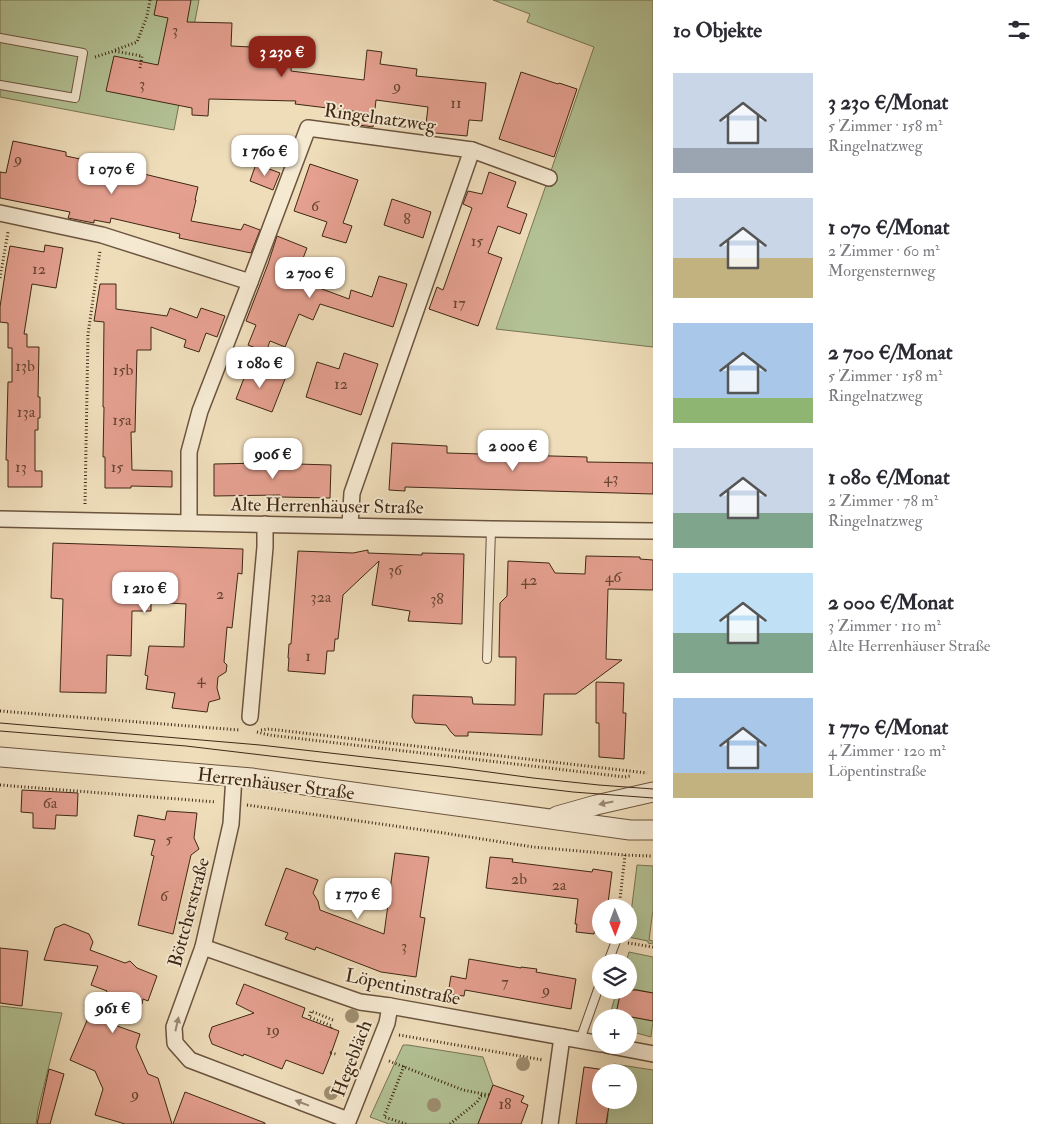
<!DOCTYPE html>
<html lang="de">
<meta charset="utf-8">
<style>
:root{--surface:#fff;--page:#f7f7f7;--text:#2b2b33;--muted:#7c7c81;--accent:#8f2418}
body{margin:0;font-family:"IM FELL Double Pica",serif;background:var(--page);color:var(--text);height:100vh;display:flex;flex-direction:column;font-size:19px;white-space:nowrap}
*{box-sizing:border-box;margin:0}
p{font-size:16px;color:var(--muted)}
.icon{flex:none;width:28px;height:28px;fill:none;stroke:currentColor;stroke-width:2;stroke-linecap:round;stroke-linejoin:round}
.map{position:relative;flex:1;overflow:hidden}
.drawer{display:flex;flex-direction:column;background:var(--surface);width:400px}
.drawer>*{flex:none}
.needle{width:32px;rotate:179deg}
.buttons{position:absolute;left:592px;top:899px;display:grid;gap:10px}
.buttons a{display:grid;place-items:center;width:45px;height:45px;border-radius:50%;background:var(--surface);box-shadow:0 5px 20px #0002;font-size:25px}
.price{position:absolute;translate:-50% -42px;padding:0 11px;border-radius:10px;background:#fff;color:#222;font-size:16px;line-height:32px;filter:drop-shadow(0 1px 2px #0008)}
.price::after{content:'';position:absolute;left:50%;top:30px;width:15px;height:11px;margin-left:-8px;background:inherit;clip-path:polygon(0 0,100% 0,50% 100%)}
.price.on{background:var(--accent);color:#fff}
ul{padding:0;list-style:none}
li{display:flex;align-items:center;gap:15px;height:125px;padding:0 20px}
li span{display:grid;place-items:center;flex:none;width:140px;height:100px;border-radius:0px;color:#555}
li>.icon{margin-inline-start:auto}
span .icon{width:60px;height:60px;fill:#fffc;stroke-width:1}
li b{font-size:21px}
h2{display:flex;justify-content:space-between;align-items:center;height:60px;padding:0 20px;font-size:21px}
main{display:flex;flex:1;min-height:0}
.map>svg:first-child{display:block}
</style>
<main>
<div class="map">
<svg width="653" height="1124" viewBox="0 0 653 1124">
<rect width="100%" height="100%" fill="#efddba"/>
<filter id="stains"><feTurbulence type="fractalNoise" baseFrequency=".004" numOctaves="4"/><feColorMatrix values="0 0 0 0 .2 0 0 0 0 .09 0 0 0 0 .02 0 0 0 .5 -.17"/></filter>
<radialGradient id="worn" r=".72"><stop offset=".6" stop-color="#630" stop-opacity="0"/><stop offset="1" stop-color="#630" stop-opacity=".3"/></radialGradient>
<g fill="#b3c295" stroke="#797454">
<polygon points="0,0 199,0 174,130 0,97"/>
<polygon points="493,0 653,0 653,347 496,329 594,47 527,22 530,14"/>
<polygon points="637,865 653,866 653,910 649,940 653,941 653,944 648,943 648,941 628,937"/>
<polygon points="629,952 653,957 653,993 629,988 629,962 626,962"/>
<polygon points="617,990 621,990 616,1014 653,1021 651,1037 629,1031 629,1018 609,1018"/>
<polygon points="0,1006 62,1013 38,1110 36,1124 0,1124"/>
<polygon points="403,1045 408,1045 483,1057 493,1085 478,1124 389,1124 370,1117"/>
<polygon points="614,1064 653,1070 653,1124 607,1124 608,1114 606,1114 610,1100 629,1100 629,1072 613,1072"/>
</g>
<g fill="#e5a090" stroke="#3f2714">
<polygon points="157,0 191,0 187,22 232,23 231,46 251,47 250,51 292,53 291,71 364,80 367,50 382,52 380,64 417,69 416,76 486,83 482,121 469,120 467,136 425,132 428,107 376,100 373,127 359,125 360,112 295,104 296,101 209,99 208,116 192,115 192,108 106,91 114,56 158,65 168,18 154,15"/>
<polygon points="521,72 558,84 559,83 577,89 554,157 499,139"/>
<polygon points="13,141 66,152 66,156 127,169 128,164 145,168 144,174 198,187 195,200 196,200 191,221 241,230 244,224 260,230 251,253 179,238 180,234 111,218 110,223 94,220 94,223 68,218 70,212 0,198 0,172 6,173"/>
<polygon points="256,164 280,173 273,190 250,181"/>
<polygon points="310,164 358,180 343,223 352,226 346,243 322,236 327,222 294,211"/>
<polygon points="489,172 516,182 507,207 527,214 520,234 498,226 488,253 502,258 478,326 429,309 437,287 443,290 472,208 463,204 468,191 482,194"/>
<polygon points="392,199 431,212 423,238 384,225"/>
<polygon points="277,236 307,248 295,279 349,299 351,290 372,297 379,276 407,284 393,327 320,304 313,320 299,314 285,347 270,341 266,352 248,345 256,325 246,321 268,264"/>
<polygon points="45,245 63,248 56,288 32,284 24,334 27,334 27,347 39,347 38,397 40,397 40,418 38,418 38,430 35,430 35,471 42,471 42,487 8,487 8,460 6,460 8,382 12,382 12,348 8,348 8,323 0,322 0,307 6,267 10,246 44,252"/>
<polygon points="100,284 116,284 116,309 167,316 170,308 197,318 201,308 225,316 217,337 206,333 199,352 184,347 186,340 151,327 151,350 137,350 135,432 131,432 132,470 172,471 172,487 131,486 131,488 105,488 105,457 103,457 104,407 103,407 104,322 94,321"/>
<polygon points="344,353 378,364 361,415 306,397 317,362 339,369"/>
<polygon points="249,365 285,379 272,412 236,399"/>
<polygon points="392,443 447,446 447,453 587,457 587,462 653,463 653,494 405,487 405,491 389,490"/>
<polygon points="264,463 331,465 330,498 280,497 280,495 214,496 214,464"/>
<polygon points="53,543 243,549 242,574 238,573 232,628 227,627 224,662 227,665 226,672 218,677 217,688 220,699 209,702 207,712 172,708 175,693 146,689 148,676 145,675 149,646 184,647 186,604 151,602 151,611 132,611 131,656 107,655 106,693 60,692 63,599 51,598"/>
<polygon points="368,550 368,553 422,555 422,553 464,554 462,624 408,621 410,611 372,605 379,561 343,595 338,639 335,639 334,651 327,651 325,674 288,671 289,658 288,658 289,644 291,644 298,551 353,553"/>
<polygon points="586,556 640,557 640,559 653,560 653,590 608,589 606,659 622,660 576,694 544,694 542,735 468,732 468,736 455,736 451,732 446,725 415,723 412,717 413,695 472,697 473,704 515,705 516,657 499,657 500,603 507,596 508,561 549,563 555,573 585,574"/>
<polygon points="596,682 624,683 623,713 626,713 624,759 599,757 599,723 596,723"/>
<polygon points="22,790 78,793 77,816 56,815 55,829 33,828 33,813 21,812"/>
<polygon points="167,811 197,813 194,838 199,849 191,855 173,934 138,925 154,856 151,855 155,840 134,836 138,815 165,820"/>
<polygon points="395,853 429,857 420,917 425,918 416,977 381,972 316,947 315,950 285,939 288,933 265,925 286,868 318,880 313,893 318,901 320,910 384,934"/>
<polygon points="490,857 513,859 512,862 592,872 593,869 612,872 608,903 607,902 606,908 601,908 601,927 595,926 594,934 576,932 577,924 575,924 578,899 486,888"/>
<polygon points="64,924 89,934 93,942 90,950 125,963 130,961 137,968 157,976 148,1001 143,999 142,1004 127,998 117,1026 140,1034 136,1047 148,1074 158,1078 172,1124 125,1124 95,1115 103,1089 95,1071 70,1060 89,1016 96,1018 107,991 91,985 98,966 44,960 55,928"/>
<polygon points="0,948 28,951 22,1006 0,1003"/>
<polygon points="469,959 521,968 521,967 537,969 536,972 576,979 571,1009 465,990 464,996 448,994 451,976 466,979"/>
<polygon points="244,984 305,1008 302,1017 339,1031 332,1051 330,1052 331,1054 323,1074 286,1060 282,1069 244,1054 243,1056 212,1044 209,1036 212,1027 254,1013 236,1004"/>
<polygon points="621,990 636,990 653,993 653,1021 616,1014"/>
<polygon points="584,1067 613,1071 613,1072 601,1072 601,1100 610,1100 606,1124 576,1124"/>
<polygon points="49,1069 64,1074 50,1124 37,1124"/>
<polygon points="493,1085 524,1096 521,1102 528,1105 521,1124 478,1124"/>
<polygon points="185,1092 265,1123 265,1124 173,1124"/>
</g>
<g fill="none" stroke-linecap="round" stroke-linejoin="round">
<g stroke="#6b543e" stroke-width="10">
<g id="service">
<polyline points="0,38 83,53 75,98 0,85"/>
<polyline points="487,659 491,529"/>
<polyline points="608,962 616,941"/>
<polyline points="580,1040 601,981"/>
</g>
</g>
<g stroke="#6b543e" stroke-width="18">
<g id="minor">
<polyline points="472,150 549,178"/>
<polyline points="0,213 102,235 250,282"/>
<polyline points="0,519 491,529 653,531"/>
<polyline points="189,522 189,452 200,411 250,282 308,128 472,150 352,493 350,525"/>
<polyline points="250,717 265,547 265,524"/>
<polyline points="234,776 231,824 203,947 174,1027 175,1043 190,1060 348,1120"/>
<polyline points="203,947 360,1002 390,1006 601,1044"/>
<polyline points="606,1045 653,1054"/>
<polyline points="347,1124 387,1023 390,1006"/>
<polyline points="550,1124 562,1037"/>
</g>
</g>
<g stroke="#6b543e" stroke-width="21">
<g id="tertiary">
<polyline points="0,757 252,778 630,830 653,830"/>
<polyline points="557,816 596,805 653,792"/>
</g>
</g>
<g stroke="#3f2714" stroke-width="3" stroke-dasharray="1 2.5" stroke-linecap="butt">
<polyline points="115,50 137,42 147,16 150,0"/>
<polyline points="95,57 114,51 142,56 140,68"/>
<polyline points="0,278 8,232"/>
<polyline points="85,504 88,334 100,251"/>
<polyline points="0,711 239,730"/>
<polyline points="261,730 269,729 647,773"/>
<polyline points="257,732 269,735 625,777 630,776"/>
<polyline points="0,785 216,802"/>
<polyline points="247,805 444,833 533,847 625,855 653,856"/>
<polyline points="619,908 625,855"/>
<polyline points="628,943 653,947"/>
<polyline points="331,1028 332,1026 309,1017 311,1011 333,1020"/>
<polyline points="399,1035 543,1060"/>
<polyline points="331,1053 336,1054"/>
<polyline points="389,1061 463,1090 489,1095"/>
<polyline points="404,1066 384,1117 406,1124"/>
<polyline points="450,1124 477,1102 481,1096 486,1096"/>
</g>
<use href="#service" stroke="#f5e9d2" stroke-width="8"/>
<use href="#minor" stroke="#f5e9d2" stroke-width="15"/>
<use href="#tertiary" stroke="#f5e9d2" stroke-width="19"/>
<g stroke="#3f2714" stroke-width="1">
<polyline points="0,723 260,745 452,767 533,778 599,785 653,789"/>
<polyline points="0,731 186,746 531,787 573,792 653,798"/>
</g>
</g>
<g fill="#9e8e70">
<circle cx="352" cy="1016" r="7"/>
<circle cx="523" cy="1064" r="7"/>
<circle cx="331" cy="1093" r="7"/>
<circle cx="434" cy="1105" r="7"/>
</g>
<defs><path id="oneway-solid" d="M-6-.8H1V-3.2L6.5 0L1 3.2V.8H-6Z" transform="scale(1.25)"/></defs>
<g fill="#9a8873">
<use href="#oneway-solid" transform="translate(606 803) rotate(168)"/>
<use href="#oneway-solid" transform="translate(177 1024) rotate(-77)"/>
<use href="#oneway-solid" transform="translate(302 1103) rotate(-159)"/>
</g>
<g text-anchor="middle" stroke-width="4" stroke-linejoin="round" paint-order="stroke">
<g font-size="16" fill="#684533">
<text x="175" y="35">3</text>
<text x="142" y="89">3</text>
<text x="397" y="91">9</text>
<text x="456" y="108">11</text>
<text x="18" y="164">9</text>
<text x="315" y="211">6</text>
<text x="407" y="224">8</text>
<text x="477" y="246">15</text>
<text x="39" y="274">12</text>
<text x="459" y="308">17</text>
<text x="25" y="371">13b</text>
<text x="123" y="375">15b</text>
<text x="341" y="389">12</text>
<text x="26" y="417">13a</text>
<text x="122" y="425">15a</text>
<text x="21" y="472">13</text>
<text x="117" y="472">15</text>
<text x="611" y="483">43</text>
<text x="395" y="575">36</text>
<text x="613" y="582">46</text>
<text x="529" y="585">42</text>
<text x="220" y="599">2</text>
<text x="321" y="602">32a</text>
<text x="437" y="604">38</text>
<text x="308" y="661">1</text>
<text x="201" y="684">4</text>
<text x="50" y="808">6a</text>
<text x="169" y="844">5</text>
<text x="519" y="884">2b</text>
<text x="559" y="890">2a</text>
<text x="164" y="901">6</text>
<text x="404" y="951">3</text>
<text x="505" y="987">7</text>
<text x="546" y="995">9</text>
<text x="273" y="1035">19</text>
<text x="135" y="1099">9</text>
<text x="505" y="1109">18</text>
</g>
<g font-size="19" fill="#3f2714" stroke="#f5e9d2">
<text transform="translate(380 117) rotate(8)" y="7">Ringelnatzweg</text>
<text transform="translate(327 505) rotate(1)" y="7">Alte Herrenhäuser Straße</text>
<text transform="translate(276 783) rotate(7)" y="7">Herrenhäuser Straße</text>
<text transform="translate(188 912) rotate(-75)" y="7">Böttcherstraße</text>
<text transform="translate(403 986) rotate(12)" y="7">Löpentinstraße</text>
<text transform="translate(351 1058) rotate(-69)" y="7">Hegebläch</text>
</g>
</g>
<rect width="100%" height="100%" filter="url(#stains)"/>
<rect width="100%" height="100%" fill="url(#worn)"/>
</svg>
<div class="buttons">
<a><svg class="needle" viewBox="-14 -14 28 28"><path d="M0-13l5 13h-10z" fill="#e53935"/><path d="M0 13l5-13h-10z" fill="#7c7c81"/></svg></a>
<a><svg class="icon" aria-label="layers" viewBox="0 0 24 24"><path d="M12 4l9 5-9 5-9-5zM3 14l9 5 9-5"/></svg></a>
<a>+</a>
<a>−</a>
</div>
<b class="price on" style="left:282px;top:78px">3 230 €</b>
<b class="price" style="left:265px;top:177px">1 760 €</b>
<b class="price" style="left:112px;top:195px">1 070 €</b>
<b class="price" style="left:310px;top:299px">2 700 €</b>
<b class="price" style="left:260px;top:389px">1 080 €</b>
<b class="price" style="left:513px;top:472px">2 000 €</b>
<b class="price" style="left:273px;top:480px">906 €</b>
<b class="price" style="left:145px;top:614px">1 210 €</b>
<b class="price" style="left:358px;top:920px">1 770 €</b>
<b class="price" style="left:113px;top:1034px">961 €</b>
</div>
<section class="drawer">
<h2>10 Objekte<svg class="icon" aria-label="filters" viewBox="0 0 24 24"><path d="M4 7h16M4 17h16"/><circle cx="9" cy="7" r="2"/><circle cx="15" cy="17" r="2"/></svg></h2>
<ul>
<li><span style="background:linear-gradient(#c9d6e8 75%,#9aa5b1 0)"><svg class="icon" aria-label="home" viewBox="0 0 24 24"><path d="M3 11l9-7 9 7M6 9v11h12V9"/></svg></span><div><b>3 230 €/Monat</b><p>5 Zimmer · 158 m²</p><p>Ringelnatzweg</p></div></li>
<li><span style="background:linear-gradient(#c9d6e8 60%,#c2b280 0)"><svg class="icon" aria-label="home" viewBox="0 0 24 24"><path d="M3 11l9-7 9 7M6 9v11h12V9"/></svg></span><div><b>1 070 €/Monat</b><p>2 Zimmer · 60 m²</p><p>Morgensternweg</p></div></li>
<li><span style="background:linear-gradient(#a9c7e8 75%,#8fb573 0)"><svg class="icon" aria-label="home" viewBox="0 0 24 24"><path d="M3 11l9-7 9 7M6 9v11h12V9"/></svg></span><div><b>2 700 €/Monat</b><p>5 Zimmer · 158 m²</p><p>Ringelnatzweg</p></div></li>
<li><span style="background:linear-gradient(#c9d6e8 65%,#7fa58c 0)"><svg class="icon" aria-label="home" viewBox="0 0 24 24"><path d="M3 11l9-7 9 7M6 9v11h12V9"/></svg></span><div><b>1 080 €/Monat</b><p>2 Zimmer · 78 m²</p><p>Ringelnatzweg</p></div></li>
<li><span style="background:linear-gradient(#bfe0f5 60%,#7fa58c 0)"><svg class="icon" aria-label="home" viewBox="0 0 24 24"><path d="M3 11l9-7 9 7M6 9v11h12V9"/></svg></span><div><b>2 000 €/Monat</b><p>3 Zimmer · 110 m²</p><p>Alte Herrenhäuser Straße</p></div></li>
<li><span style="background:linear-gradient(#a9c7e8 75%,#c2b280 0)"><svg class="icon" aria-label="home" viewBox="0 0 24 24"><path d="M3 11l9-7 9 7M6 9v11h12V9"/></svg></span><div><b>1 770 €/Monat</b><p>4 Zimmer · 120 m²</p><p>Löpentinstraße</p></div></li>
</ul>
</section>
</main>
